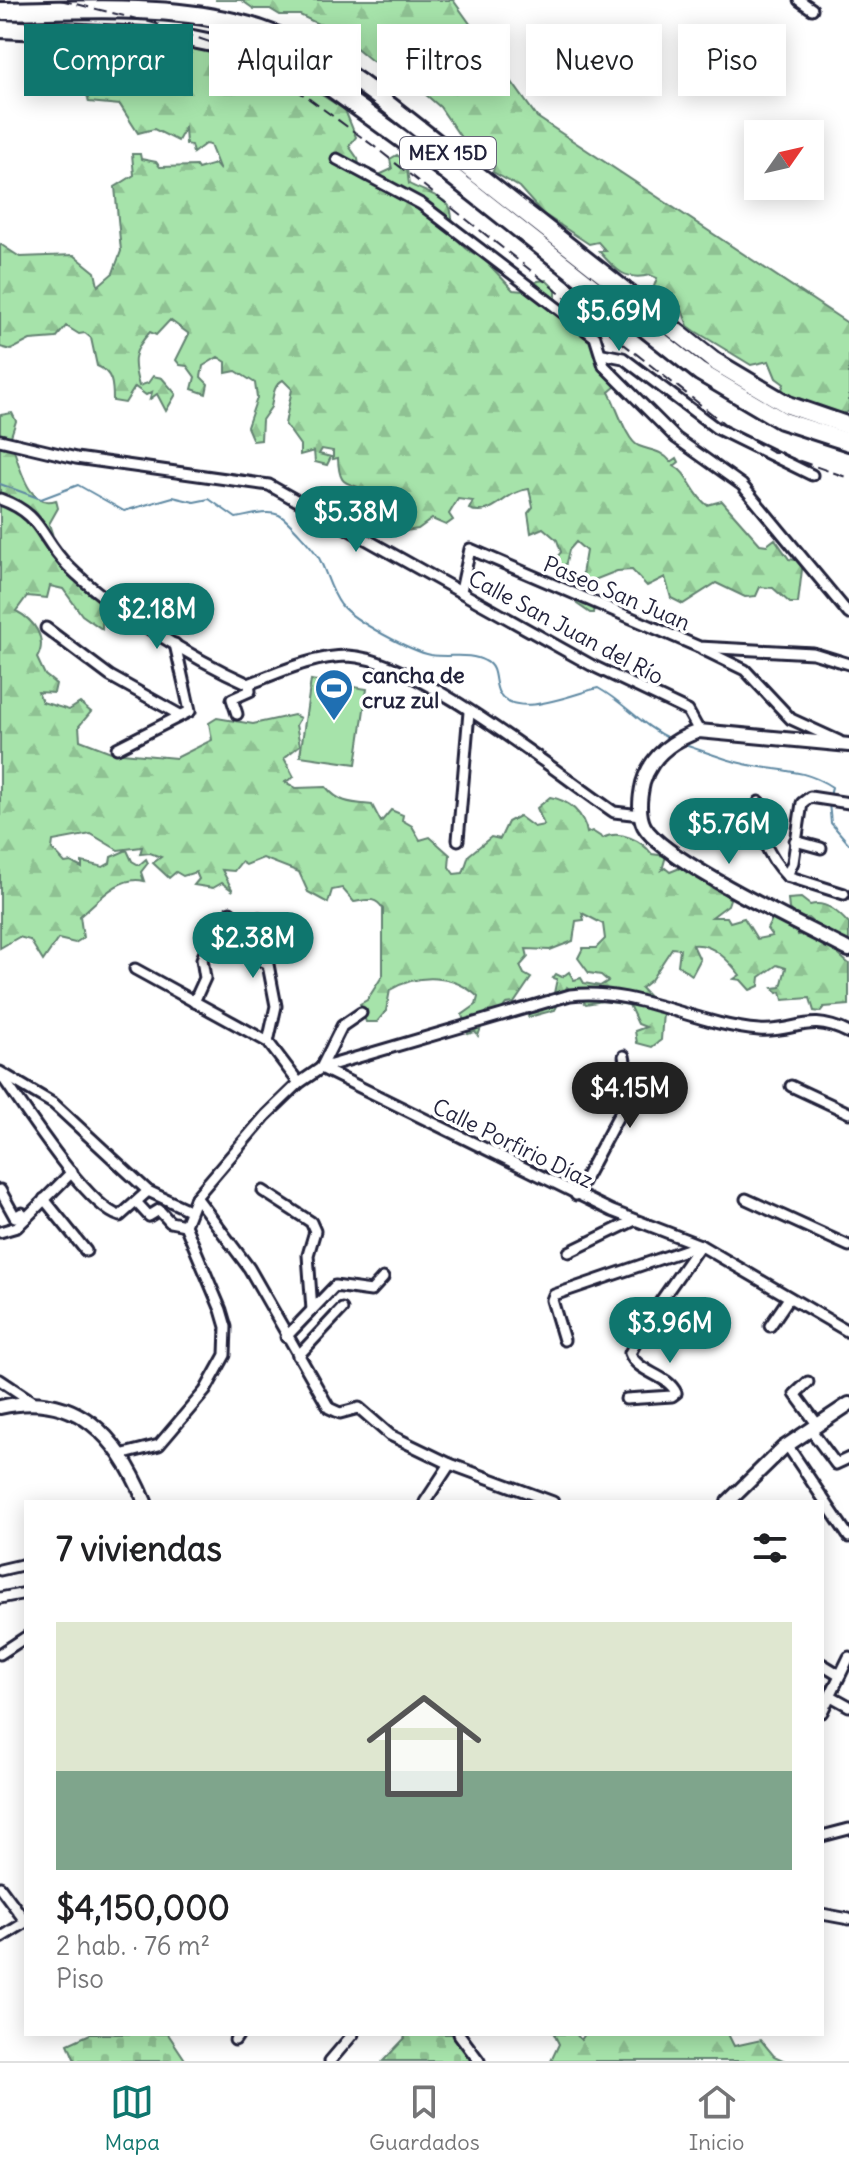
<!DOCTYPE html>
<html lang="es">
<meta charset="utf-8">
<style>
:root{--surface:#fff;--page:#f2f2f2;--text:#202124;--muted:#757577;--line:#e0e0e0;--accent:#0f766e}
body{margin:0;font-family:Delius,sans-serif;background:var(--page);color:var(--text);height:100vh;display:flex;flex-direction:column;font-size:30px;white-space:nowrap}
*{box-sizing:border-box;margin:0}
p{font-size:26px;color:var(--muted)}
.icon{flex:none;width:44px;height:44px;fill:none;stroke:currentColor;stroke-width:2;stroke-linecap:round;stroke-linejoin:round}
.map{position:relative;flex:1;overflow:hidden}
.panel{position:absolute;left:24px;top:1500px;width:800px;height:536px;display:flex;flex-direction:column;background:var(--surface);border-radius:0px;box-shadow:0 4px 20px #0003}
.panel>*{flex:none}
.banner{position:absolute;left:24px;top:24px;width:802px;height:72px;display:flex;gap:16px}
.needle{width:52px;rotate:56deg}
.controls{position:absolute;left:744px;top:120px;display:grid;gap:16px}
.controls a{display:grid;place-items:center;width:80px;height:80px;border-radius:0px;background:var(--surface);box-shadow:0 4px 20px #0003;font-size:40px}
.price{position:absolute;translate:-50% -68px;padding:0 18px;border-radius:28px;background:var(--accent);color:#fff;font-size:26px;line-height:52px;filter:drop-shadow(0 2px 4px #0008)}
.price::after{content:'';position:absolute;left:50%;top:48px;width:24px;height:18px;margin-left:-12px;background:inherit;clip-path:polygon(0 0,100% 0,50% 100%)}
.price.active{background:#222;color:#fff}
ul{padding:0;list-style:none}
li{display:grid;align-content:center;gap:16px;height:424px;padding:0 32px}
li+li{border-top:2px solid var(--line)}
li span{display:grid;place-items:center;height:248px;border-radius:0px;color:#555}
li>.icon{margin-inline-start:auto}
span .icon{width:144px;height:144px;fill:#fffc;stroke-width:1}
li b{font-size:34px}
h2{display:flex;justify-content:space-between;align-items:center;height:96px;padding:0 32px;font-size:34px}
.tag{padding:0 28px;border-radius:0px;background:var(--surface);box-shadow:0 4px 20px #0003;font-size:28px;line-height:72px}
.tag.active{background:var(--accent);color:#fff}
.tab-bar{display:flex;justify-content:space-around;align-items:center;height:112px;border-top:2px solid var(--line);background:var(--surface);font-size:22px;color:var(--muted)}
.tab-bar a{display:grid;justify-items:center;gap:4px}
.tab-bar .active{color:var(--accent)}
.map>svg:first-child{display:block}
</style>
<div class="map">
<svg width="849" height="2061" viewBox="0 0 849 2061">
<defs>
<pattern id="forest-firs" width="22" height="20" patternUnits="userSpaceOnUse" patternTransform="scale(2)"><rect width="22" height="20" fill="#a6e3aa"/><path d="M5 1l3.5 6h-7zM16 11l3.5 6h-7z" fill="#8fc293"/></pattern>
<pattern id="cemetery-stones" width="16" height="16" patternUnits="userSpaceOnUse" patternTransform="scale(2)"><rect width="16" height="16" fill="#a6e3aa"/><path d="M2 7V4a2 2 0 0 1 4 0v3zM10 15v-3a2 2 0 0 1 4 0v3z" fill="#8fc293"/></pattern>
</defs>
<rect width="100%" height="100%" fill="#fff"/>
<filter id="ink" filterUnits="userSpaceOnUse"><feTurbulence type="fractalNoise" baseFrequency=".0125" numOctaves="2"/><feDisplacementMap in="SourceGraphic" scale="16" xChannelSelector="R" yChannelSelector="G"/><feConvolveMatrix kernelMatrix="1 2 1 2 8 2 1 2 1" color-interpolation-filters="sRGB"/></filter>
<g filter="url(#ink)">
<g fill="url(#forest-firs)" stroke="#648272" stroke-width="2">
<path d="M215,0H453L537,117L849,324V411L841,416C821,411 794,407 782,389L784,384L776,378L769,361L751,365L695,331L688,326L681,307L667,311L652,292L657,278L650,275C626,281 616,271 599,251H606L598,242L589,244L542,213L519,187L493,172L494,166L484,160L474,141L462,139L440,107L417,87L389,68L372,61L330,26L318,24L300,15H280L270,9H254L241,0Z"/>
<path d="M165,43L256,60L281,69L345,110L356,137L349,146L358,159L360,171L369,169L379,175L392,169L390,159L397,155L406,162L409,184C419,190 446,197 450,208C452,212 451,217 453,221L448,228C456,239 468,254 481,256L513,290L523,291L538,281L546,280L556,290V300L575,313L601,355L619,376L616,386L609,392C616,405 627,442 639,446C652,451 661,450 671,462L677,458L679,462L674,466C688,472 692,494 707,505L722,501L760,544L767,545L775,539L789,559L803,561L798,603H790L773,588L760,587L756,596L745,597L716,583L683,604L671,598L665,577L647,586L632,570L617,571L589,582L585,591L582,590L595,605L594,613H590L577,604L586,551L576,542L569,550L564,571H558L554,561L561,552L557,540L543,528L531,533L528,513L533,507L529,489C505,491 492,519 469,509L473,501L458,499L449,514L453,520L446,525L432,519L418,529L406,531C394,514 399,511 377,509L367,522L369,492C348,480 339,490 338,458L333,459V451L322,449L319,454L331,457L327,465L315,462L314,451L300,455V445L285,424L292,389L283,380C273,385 273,398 271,407L262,420L261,440L253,441L247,427L257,398L255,383L236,371L226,373V362L218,357L203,366L201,377L208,384L206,394L192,389L195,377L187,366L180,365L176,360L189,334L170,320L156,335L150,332C132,351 132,362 139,386L148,383L153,376L162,378L176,394L166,411L157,394L150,399L152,392L146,395L135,387L125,403L113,401C113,386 113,372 97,366L91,338L85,333L79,334L66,326L56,338L30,340L11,350L0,347V244L20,257L74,255L95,272L98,286L113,273L121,251L115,187L134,175L132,154H140L141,159L156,162L160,167L196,166L198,169L215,164L220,170L210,145L205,144L193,153L191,145L186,144L185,128L178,141L154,129L138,133L120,105L89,102L82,77L64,68L94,44L112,48Z"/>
<path d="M12,413L16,421L10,439C19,460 26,510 56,500L58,508L49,524L52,533L42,529L40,541C66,551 71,577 90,595L92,592L103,595L102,629L82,615L63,589L50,586L47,598L27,596L16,611C34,620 48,639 37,658L45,675L56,684L54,693L38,692L42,702L69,710L80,703L91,712L79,726L80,740L111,752L176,758L212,740L209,723L217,718L253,724L294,715L300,718L296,725L300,745L284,758L294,777L285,782L296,788L326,787C339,803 351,803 372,805L381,822L391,810L403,815L402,820L412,826L420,840L430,837L450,855L449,867L454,874L463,873L469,855L491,837L500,839L508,822L519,816L534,827L544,825L537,808L550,797C569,800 584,814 587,833L592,831L603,838C620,829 642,841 652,854L666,856L662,870L665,868L670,872L685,866C698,880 717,885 730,899L728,905L712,917H727L730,922L744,918L757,939L772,936L767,929L773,917L795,926L798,935L804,934L826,948L839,947V955L849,964V1005L824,1007L820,1012L814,1011L810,998L783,1000L781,992L777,993L773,988L781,987L786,968L777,965L760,977L759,986L750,990L741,980L734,979L740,975C729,961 713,943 693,945L700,960L692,975L678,965L680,949L672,948L651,980L641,988L663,1012L661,1040L652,1047L637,1043L635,1031L646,1027L638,1024L629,1005L603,1001L586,1004L567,987L555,1010L529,1017L526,1013L554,993L557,979L553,978L556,974L562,977L569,972L574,980L581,978L584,983L600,986L608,981L601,975L589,973L578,958L583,948H596L605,939L603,924L582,913L584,920L576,921L573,941L550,950L526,949L528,957L520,966L524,974L531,978L514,1003L506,1004L499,1013L487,1011L478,1036L475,1032L468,1034L462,1015L476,1005L478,997C454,974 419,973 390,990L386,1011L377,1022H366L360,1004L367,1000L383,975V909C376,896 366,900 354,902L342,888L332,890L328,903L308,892L299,872L263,858L246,865L241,862L234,871L222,870L233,891L222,883L213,888L194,885L199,879L196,872L183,876L176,872L169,878L153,863L161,857L150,853L140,854L142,847L118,850L91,834L53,841L52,849L65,863L71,862L82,868V862L103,867L110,863L111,857L127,850L132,861L139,865L146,859L148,863L141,872L144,881C120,874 97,902 80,916L83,938L75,943L58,939L43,961L30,940L19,937L0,948V415Z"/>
<path d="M801,898L810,905C826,900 839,913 849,924V941L820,937L819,928L808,918L798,919L789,909L788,899Z"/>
<polygon points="554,2034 576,2034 581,2040 585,2034 728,2034 734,2046 761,2040 774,2056 785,2061 551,2061 559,2044"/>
</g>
<g fill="url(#cemetery-stones)" stroke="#648272" stroke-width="2">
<polygon points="90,2034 168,2034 186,2061 75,2061 68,2044"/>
<polygon points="403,2034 456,2034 476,2061 383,2061 405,2038"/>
</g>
<polygon fill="#a6e3aa" stroke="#648272" stroke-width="2" points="311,680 367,689 356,764 300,756"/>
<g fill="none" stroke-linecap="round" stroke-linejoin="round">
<g stroke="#5f89a3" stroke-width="2">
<path d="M0,484L41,499L78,485L124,511L173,497L194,502L209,499L236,518C248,516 267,510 279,515C287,519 316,551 320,560C327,574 331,592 341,605C354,621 411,651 431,655C449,658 469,652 485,661C498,667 493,683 499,693C516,720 575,693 598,688C625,703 642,726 670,739"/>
<path d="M684,745C705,751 727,761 749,765C780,771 805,769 832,787L830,797"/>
<polyline points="829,803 831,823 849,844"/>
</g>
<g stroke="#22223b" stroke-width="15">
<g id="street">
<polyline points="799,0 812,9"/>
<polyline points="337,159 421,204 595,337 604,366 676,438 742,485 849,614"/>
<polyline points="603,354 623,358 716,428 812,475"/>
<polyline points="0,440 76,458 269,485 591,665 688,711 699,731"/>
<path d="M0,499C44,515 39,537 68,566C111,609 193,659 249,684C280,672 313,656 348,656C415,658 554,771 614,812L641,815"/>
<polyline points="461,591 470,549 699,647 813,653 849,664"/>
<polyline points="46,628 110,676 180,715"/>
<polyline points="702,649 745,670 791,719 839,741"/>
<polyline points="237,714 232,699 250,691 249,684"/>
<polyline points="117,748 190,711 175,644"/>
<path d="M759,802C755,829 768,857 787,876L793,862L802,803L810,797L849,803"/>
<polyline points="458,840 469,712"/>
<polyline points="795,841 821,848"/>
<polyline points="787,876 844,894"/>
<polyline points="230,912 231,949"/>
<polyline points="259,918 276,1006 268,1042"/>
<polyline points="135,969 268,1042 299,1083"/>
<polyline points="194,1002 205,978 202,959 210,940 267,963"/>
<polyline points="321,1068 612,1211 700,1245 849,1332"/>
<polyline points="321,1068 342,1026 361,1013"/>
<polyline points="0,1072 54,1104 148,1191 189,1210"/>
<path d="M1,1075C23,1106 87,1207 120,1216L148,1191"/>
<polyline points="791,1086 849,1113"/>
<polyline points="0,1190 15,1217 22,1213 25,1219"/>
<polyline points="263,1191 311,1222 315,1231 308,1255 312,1310"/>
<polyline points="576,1195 631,1092 624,1056"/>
<polyline points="196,1197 249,1268 329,1408 340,1413 359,1408 390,1435 450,1464 553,1502"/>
<polyline points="44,1199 86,1251"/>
<polyline points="746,1199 849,1246"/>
<polyline points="137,1203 149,1216 159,1210 170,1222 185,1225"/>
<polyline points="0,1232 17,1227 72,1172"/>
<polyline points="569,1252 633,1221"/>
<polyline points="770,1326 789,1298"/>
<polyline points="286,1337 335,1286 371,1291 383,1278"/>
<polyline points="564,1340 552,1300 554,1295 700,1245"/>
<polyline points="298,1356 342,1309"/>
<polyline points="0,1380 33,1402"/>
<polyline points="808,1382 795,1394 817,1424"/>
<path d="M626,1399L672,1396L676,1393C668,1374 637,1373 630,1353L653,1312L700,1245"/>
<polyline points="810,1429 836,1464 849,1458"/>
<polyline points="787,1445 849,1537"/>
<path d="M124,1454L159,1445L205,1391L225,1355L226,1327L221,1310L185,1225L196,1197L266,1115L299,1083L321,1068L570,995C635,987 695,1025 759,1030C796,1033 807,1012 849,1033"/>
<polyline points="425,1502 450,1464"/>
<polyline points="0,1570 26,1564"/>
<polyline points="0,1598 26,1593"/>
<polyline points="0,1654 26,1637"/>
<polyline points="822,1664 840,1675"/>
<polyline points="831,1696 849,1706"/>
<polyline points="822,1712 849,1657"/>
<polyline points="822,1836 849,1829"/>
<polyline points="0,1887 26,1922"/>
<polyline points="822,1914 849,1919"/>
<polyline points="0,1938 26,1922"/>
<polyline points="459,2034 479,2061"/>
<polyline points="235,2040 239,2034"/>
<polyline points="330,2061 353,2034"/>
</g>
</g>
<g stroke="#22223b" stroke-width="18">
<g id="secondary">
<path d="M849,745L699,731C673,740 651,755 643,783C640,796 638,814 644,826C662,860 809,929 849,950"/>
<path d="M0,1407C77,1389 118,1437 145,1502"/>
<polyline points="728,1502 783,1448 849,1404"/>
</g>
</g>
<g stroke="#22223b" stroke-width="22">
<g id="highway">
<path d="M0,11C76,10 160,4 234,22C287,34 334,63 376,95L714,361L788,405L849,426"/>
<polyline points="0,29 188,38 260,53 319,79 446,171 700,372 781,420 849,442"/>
</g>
</g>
<use href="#street" stroke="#fff" stroke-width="9"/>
<use href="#secondary" stroke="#fff" stroke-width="12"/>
<use href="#highway" stroke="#fff" stroke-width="16"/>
<polyline stroke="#22223b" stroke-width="2" stroke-dasharray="12 6" stroke-linecap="butt" points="60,0 157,24 230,49 271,71 375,147 726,425 771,451 849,478"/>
</g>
</g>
<defs>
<g id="stadium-pin" transform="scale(2)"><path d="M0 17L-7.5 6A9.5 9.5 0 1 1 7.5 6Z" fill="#1f6fb2" stroke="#fff"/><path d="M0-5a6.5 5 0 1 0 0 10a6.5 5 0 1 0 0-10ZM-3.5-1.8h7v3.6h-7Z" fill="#fff"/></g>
</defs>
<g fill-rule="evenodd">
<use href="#stadium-pin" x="334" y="688"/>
</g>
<g text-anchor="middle" stroke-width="7" stroke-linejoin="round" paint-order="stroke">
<rect fill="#fff" stroke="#646476" stroke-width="2" x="400" y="137" width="96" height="32" rx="6"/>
<g font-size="20" font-weight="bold" fill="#22223b">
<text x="448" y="160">MEX 15D</text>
</g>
<g font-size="22" fill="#22223b" stroke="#fff">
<text transform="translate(617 593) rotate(23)" y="8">Paseo San Juan</text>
<text transform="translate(566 627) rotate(28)" y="8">Calle San Juan del Río</text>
<text transform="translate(513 1143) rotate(26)" y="8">Calle Porfirio Díaz</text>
</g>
<g font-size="22" font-weight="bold" fill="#22223b" stroke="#fff" text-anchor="start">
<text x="362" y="683">cancha de<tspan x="362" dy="25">cruz zul</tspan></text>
</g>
</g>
</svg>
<div class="controls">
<a><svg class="needle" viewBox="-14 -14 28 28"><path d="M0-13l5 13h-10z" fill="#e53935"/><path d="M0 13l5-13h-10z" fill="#757577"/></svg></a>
</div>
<b class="price" style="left:619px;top:353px">$5.69M</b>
<b class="price" style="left:356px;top:554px">$5.38M</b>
<b class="price" style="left:157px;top:651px">$2.18M</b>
<b class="price" style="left:729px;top:866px">$5.76M</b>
<b class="price" style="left:253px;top:980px">$2.38M</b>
<b class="price active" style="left:630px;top:1130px">$4.15M</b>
<b class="price" style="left:670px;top:1365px">$3.96M</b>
<div class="banner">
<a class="tag active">Comprar</a>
<a class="tag">Alquilar</a>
<a class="tag">Filtros</a>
<a class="tag">Nuevo</a>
<a class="tag">Piso</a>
</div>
<section class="panel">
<h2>7 viviendas<svg class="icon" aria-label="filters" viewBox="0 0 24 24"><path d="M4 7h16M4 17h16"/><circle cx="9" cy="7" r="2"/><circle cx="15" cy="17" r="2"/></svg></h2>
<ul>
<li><span style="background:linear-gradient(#dfe7d0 60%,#7fa58c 0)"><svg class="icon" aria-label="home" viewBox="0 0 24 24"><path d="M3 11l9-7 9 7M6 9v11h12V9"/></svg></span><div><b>$4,150,000</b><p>2 hab. · 76 m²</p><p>Piso</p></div></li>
</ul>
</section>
</div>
<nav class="tab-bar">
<a class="active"><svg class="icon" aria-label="map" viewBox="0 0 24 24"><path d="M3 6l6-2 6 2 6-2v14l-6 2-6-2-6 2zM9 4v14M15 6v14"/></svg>Mapa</a>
<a><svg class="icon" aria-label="saved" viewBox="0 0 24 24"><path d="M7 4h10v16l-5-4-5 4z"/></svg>Guardados</a>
<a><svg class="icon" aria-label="home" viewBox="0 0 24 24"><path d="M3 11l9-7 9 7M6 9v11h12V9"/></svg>Inicio</a>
</nav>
